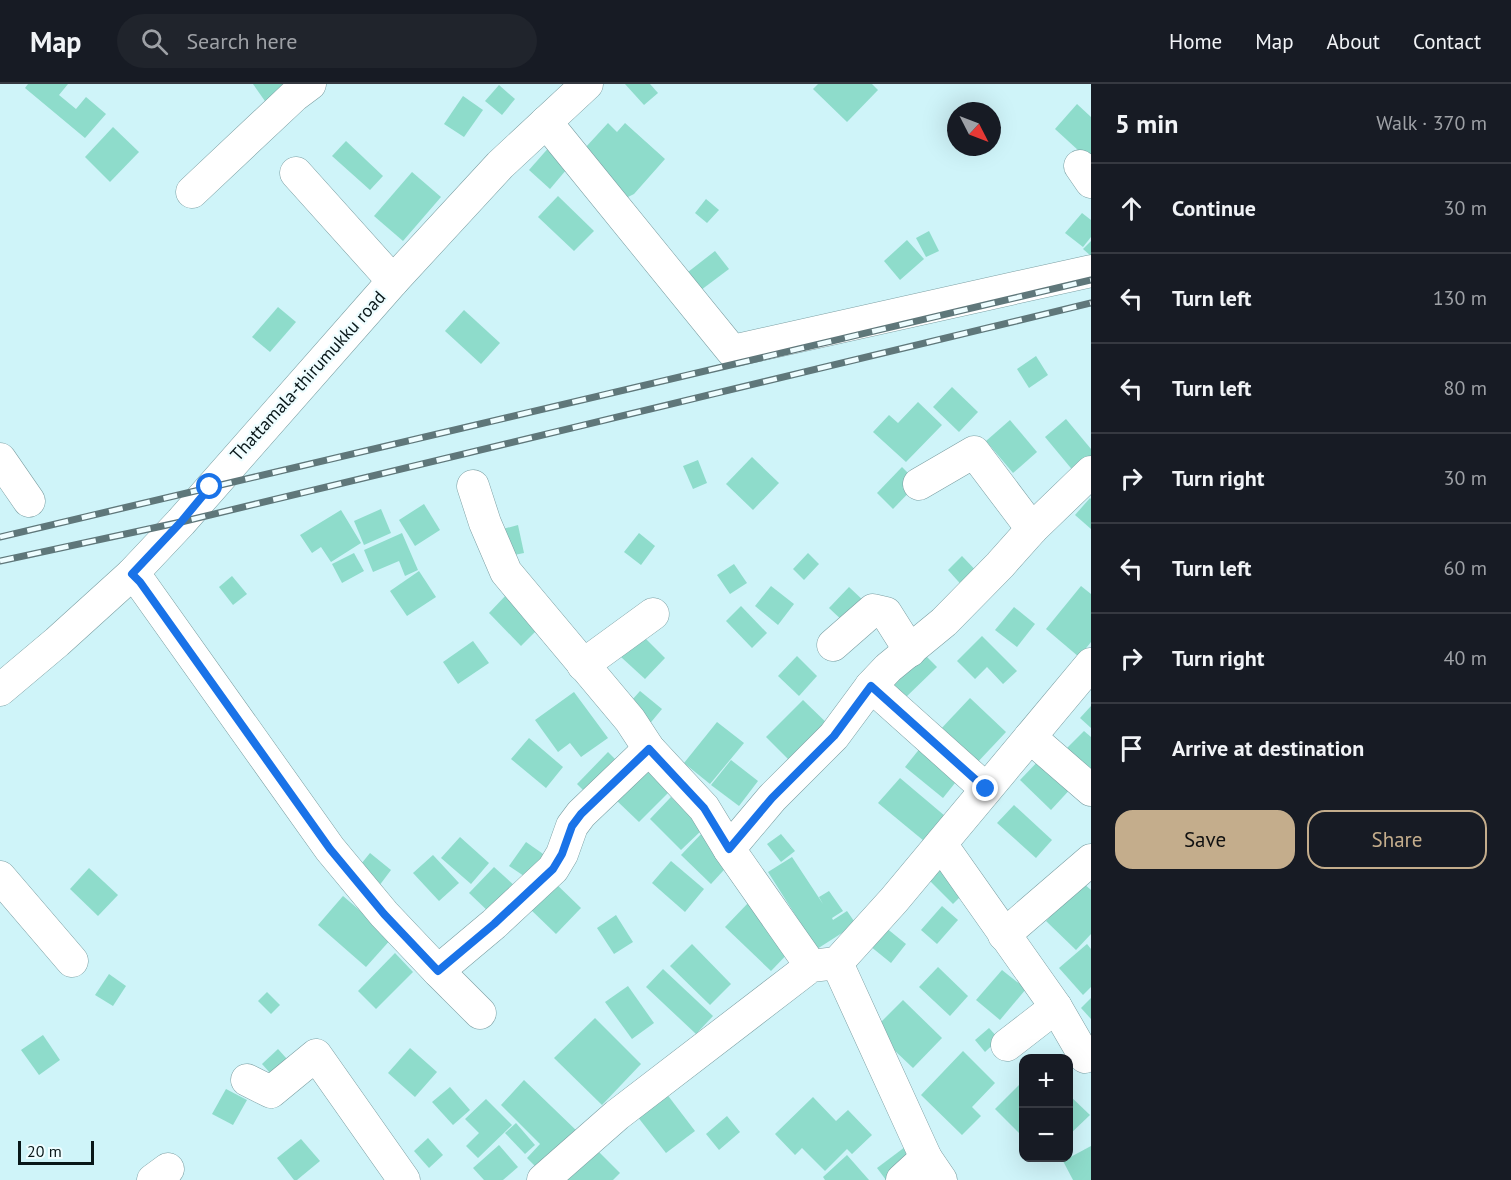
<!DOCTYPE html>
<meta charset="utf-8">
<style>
body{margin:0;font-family:"PT Sans",sans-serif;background:#20242c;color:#f1f3f6}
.controls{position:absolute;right:18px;bottom:18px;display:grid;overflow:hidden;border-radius:12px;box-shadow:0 6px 24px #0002}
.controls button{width:54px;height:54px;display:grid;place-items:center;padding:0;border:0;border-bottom:2px solid #363941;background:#171b24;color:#f1f3f6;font:30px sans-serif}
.compass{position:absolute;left:947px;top:18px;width:54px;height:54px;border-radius:50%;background:#171b24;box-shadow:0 6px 24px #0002;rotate:132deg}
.scale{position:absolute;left:18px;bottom:15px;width:76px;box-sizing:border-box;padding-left:6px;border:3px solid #091719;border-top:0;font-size:16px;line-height:21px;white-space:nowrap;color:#091719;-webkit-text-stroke:4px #eefdff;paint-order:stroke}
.stop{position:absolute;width:18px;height:18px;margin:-14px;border:4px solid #1a73e8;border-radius:50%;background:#fff}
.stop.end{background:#1a73e8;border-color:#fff;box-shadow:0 2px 6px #0008}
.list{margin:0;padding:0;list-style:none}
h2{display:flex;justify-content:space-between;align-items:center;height:78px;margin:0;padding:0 24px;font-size:26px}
h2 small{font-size:20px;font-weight:400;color:#9ea1a6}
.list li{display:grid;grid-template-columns:39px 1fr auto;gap:18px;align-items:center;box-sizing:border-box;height:90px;padding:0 24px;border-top:2px solid #363941}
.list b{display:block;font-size:22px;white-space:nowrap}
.list em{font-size:20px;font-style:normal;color:#9ea1a6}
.actions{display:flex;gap:12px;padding:18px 24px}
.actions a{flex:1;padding:14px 0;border:2px solid #c4ad8c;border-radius:18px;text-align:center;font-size:21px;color:#c4ad8c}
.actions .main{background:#c4ad8c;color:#111}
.icon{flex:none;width:33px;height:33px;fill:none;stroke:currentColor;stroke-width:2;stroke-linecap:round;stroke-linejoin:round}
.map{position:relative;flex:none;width:1091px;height:1096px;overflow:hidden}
header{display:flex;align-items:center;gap:36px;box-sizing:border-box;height:84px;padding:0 30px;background:#171b24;border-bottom:2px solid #363941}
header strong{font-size:28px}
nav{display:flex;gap:33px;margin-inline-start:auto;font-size:21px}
.search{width:420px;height:54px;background:#20242c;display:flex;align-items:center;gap:15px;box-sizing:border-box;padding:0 21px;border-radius:33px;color:#9ea1a6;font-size:22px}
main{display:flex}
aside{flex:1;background:#171b24}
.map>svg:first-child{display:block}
.building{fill:#8edccb}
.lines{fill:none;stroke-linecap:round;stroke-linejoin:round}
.minor-casing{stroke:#7b9ea2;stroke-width:33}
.minor{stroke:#fff;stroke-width:32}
.rail-casing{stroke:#5f777a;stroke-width:7}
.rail{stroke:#eefdff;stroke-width:4.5;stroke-dasharray:14;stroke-linecap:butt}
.route{stroke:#1a73e8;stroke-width:8}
.labels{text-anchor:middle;stroke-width:4.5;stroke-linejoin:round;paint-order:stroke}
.street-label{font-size:18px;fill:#091719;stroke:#eefdff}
</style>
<header>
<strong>Map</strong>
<div class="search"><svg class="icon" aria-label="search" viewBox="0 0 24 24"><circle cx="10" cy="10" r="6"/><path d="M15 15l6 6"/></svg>Search here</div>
<nav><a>Home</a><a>Map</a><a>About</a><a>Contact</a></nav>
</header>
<main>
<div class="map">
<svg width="1091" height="1096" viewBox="0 0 1091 1096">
<rect width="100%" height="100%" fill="#cff4f9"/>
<g class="building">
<polygon points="28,0 68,0 59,11 76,25 86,13 106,30 85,54 25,4"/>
<polygon points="253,0 295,0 267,20"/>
<polygon points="625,0 650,0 658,9 644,21"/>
<polygon points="818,0 872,0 878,6 847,38 813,5"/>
<polygon points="499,1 515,15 502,31 485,17"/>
<polygon points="463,12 483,26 464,53 444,40"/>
<polygon points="1077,20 1091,33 1091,78 1055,45"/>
<polygon points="608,39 617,48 625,39 665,75 634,110 622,116 584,82 594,71 585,64"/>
<polygon points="113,43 139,68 110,98 85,73"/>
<polygon points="346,57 383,92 370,106 332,72"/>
<polygon points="551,61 572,79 550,105 529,86"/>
<polygon points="412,88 441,113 403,157 374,132"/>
<polygon points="558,112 594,147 574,167 538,133"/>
<polygon points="706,115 719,126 707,139 695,129"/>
<polygon points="1082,129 1091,136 1091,153 1083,163 1065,149"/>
<polygon points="929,147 939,167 926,173 916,154"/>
<polygon points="907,156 924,175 900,196 884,177"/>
<polygon points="1091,157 1091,172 1083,165"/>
<polygon points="715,167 729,185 701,206 688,188"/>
<polygon points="278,223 296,238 270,268 252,253"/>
<polygon points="464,226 500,259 481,280 445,247"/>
<polygon points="1036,272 1048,291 1029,304 1017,285"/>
<polygon points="952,303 978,328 959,348 933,323"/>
<polygon points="918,318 942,341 906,378 873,348 889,331 898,339"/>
<polygon points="1066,335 1091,365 1091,376 1075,389 1045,353"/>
<polygon points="1010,336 1037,368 1013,389 986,357"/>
<polygon points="752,373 779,399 753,426 726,400"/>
<polygon points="698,376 707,399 693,405 683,382"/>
<polygon points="902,383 918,399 893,425 877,409"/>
<polygon points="1090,414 1091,415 1091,445 1075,431"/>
<polygon points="424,420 440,446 415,462 399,436"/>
<polygon points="381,425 391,449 364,461 354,437"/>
<polygon points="341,426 361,459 331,478 321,463 312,469 300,451"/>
<polygon points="518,441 524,469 505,473 499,446"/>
<polygon points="402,449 418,486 405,492 399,477 373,488 364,466"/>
<polygon points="639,449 655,462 641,481 624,468"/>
<polygon points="354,469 364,487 342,499 332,480"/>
<polygon points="808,469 819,480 804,496 793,485"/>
<polygon points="962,472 981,492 966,506 948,486"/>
<polygon points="734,480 747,499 730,510 717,491"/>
<polygon points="419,487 436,513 407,532 390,507"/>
<polygon points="232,492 247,510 233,521 219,503"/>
<polygon points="771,502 794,520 778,541 755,522"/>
<polygon points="1081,502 1091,510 1091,558 1079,573 1046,545"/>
<polygon points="849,503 866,519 845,539 829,524"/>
<polygon points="508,509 541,542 521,562 489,529"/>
<polygon points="741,522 767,549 752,564 726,537"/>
<polygon points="1014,523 1035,540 1017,563 995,546"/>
<polygon points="642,551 665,574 645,595 621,573"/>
<polygon points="982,552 1017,587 1003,600 987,583 975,595 957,577"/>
<polygon points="473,557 489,579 458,600 443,578"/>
<polygon points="921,567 937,583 903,616 887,600"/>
<polygon points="797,572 817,592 799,612 778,592"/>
<polygon points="640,607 662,625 647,643 625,624"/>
<polygon points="574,608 608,654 581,673 570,659 558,668 535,636"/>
<polygon points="970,614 1006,648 975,681 939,647"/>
<polygon points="803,616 833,645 796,683 766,653"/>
<polygon points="1091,622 1091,644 1080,634"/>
<polygon points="717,638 744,659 710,700 684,679"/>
<polygon points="1084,647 1091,653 1091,688 1067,664"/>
<polygon points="529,654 563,683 546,704 511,675"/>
<polygon points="925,658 963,689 943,714 905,683"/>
<polygon points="608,668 623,683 592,715 577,700"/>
<polygon points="1043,672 1074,701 1051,726 1020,696"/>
<polygon points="731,676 758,697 739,722 711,701"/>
<polygon points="644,684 669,708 639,738 615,715"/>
<polygon points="900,694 945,732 924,757 878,719"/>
<polygon points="671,713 703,745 681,766 650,735"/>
<polygon points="1014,721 1052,756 1036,774 997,739"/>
<polygon points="704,747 734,775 711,800 681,771"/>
<polygon points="781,750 795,767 781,778 767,760"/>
<polygon points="460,753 489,779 471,800 441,774"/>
<polygon points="526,758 546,772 530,796 509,782"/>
<polygon points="370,769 391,786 379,802 357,785"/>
<polygon points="433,771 459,799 439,817 413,789"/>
<polygon points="792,773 823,820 819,813 829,807 843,827 832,834 833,836 847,827 856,840 817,865 768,788"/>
<polygon points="671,777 704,805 685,828 652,799"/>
<polygon points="941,777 969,804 953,820 926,793"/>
<polygon points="494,783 516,803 491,830 469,809"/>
<polygon points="89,784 118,811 98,832 70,805"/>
<polygon points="552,796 581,824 556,850 527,822"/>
<polygon points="1083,799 1091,806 1091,850 1076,866 1046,837"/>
<polygon points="343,812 392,854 366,883 318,841"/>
<polygon points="750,817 796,861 771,887 725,843"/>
<polygon points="942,822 958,836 937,860 921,846"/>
<polygon points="616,831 633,858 614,870 597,844"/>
<polygon points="885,843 906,860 891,879 870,862"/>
<polygon points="692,860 731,900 710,921 670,882"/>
<polygon points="1087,860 1091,865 1091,903 1083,911 1059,884"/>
<polygon points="395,869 413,888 376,925 358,907"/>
<polygon points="938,883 968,912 950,932 919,903"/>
<polygon points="663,885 713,932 696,950 646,903"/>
<polygon points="1002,886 1026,905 1000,936 976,916"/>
<polygon points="109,890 126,902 113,922 95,911"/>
<polygon points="628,902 654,939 632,955 605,918"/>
<polygon points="267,908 280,921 271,930 258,917"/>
<polygon points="1091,914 1091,935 1081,924"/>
<polygon points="903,916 942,954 913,984 873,946"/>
<polygon points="595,934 641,980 602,1021 554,974"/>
<polygon points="989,944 999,955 985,968 975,956"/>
<polygon points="43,951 60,976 39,991 21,966"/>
<polygon points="410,964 437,988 415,1013 388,989"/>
<polygon points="278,965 295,984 279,999 262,980"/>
<polygon points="963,967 995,999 972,1023 981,1032 962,1051 921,1011"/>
<polygon points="524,996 579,1049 541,1088 527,1074 540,1060 501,1021"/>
<polygon points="1022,998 1024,999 1024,1054 995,1025"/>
<polygon points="450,1003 470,1026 453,1041 432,1018"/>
<polygon points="226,1005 247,1016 233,1041 212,1030"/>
<polygon points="666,1009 695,1047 666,1069 637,1032"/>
<polygon points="1068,1010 1090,1031 1068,1052"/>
<polygon points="813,1013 836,1037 848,1026 872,1051 852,1070 847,1065 825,1087 802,1064 795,1071 775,1050"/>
<polygon points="486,1015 512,1041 478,1074 466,1062 479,1049 465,1035"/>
<polygon points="727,1032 740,1048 719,1066 706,1050"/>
<polygon points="516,1039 535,1061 525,1070 505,1049"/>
<polygon points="428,1054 443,1071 429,1084 414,1067"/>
<polygon points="301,1055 320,1077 297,1096 294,1096 277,1074"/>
<polygon points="913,1057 911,1096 886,1096 877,1084"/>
<polygon points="499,1061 518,1083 503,1096 484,1096 473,1084"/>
<polygon points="593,1062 620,1089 613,1096 567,1096 563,1092"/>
<polygon points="1091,1062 1091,1096 1073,1096 1063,1077"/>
<polygon points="847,1071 869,1096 825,1096 823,1093"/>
</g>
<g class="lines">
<defs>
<g id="minor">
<polyline points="546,38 732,267 1091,187"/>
<polyline points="1080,82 1091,98"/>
<polyline points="296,89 393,197"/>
<polyline points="192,108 294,12 310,0"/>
<polyline points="0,375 29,417"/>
<polyline points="919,400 974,368 1032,445"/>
<polyline points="473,402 485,439 506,488 630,636 649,665 704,724 729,765 772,714 834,652 871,602 888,584 944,538 1000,481 1032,445 1091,388"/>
<polyline points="132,490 140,498 330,765 384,830 438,887 494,840 553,785 562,770 572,742 581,730 649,665"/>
<polyline points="833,561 873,526 886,529 910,567"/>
<polyline points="583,581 653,530"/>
<polyline points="871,602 986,705"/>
<polyline points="0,606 57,558 132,490 181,438 393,197 500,81 587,0"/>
<polyline points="1030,653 1091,706"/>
<polyline points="941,760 1056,923 1085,973 1091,968"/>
<polyline points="729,765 811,882"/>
<polyline points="0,793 72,877"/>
<polyline points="1004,851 1091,776"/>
<polyline points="837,879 926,1074 941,1096"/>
<polyline points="438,887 480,929"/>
<polyline points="1007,961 1056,923"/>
<polyline points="247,996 271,1008 316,971 404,1096"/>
<polyline points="153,1096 168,1085"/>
<polyline points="543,1096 617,1031 811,882 837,879 894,816 1091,580"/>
<polyline points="902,1096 926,1074"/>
</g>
</defs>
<use href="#minor" class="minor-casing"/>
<use href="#minor" class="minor"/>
<defs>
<g id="rail">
<polyline points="0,453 1091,196"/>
<polyline points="0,477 181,438 1091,219"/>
</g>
</defs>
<use href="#rail" class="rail-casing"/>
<use href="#rail" class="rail"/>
</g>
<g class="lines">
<polyline class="route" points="210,403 181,438 132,490 140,498 330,765 384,830 438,887 494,840 553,785 562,770 572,742 581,730 649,665 704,724 729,765 772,714 834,652 871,602 986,705"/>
</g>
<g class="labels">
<g class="street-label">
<text transform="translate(308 292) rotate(-48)" y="6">Thattamala-thirumukku road</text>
</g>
</g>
</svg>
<div class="controls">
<button>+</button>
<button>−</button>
</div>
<svg class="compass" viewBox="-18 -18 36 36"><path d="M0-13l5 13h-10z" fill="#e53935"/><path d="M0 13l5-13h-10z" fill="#9ea1a6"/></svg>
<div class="scale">20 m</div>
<div class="stop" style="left:210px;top:403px"></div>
<div class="stop end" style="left:986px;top:705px"></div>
</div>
<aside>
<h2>5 min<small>Walk · 370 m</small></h2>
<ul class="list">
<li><svg class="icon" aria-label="ahead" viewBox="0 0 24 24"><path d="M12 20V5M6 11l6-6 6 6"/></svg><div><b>Continue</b></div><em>30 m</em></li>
<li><svg class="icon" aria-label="left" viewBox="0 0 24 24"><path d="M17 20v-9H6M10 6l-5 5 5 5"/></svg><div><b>Turn left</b></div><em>130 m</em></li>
<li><svg class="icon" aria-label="left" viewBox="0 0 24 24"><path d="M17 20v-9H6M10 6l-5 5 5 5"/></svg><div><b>Turn left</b></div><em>80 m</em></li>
<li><svg class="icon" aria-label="right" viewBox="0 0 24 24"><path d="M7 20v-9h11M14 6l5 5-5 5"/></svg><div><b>Turn right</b></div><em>30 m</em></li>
<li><svg class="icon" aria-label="left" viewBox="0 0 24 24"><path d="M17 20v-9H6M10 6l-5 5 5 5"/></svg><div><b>Turn left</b></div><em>60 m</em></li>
<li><svg class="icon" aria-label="right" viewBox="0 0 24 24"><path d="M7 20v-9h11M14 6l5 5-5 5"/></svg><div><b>Turn right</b></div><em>40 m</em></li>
<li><svg class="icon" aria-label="arrive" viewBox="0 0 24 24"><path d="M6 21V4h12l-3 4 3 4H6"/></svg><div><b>Arrive at destination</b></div></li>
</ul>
<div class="actions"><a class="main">Save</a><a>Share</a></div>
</aside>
</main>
